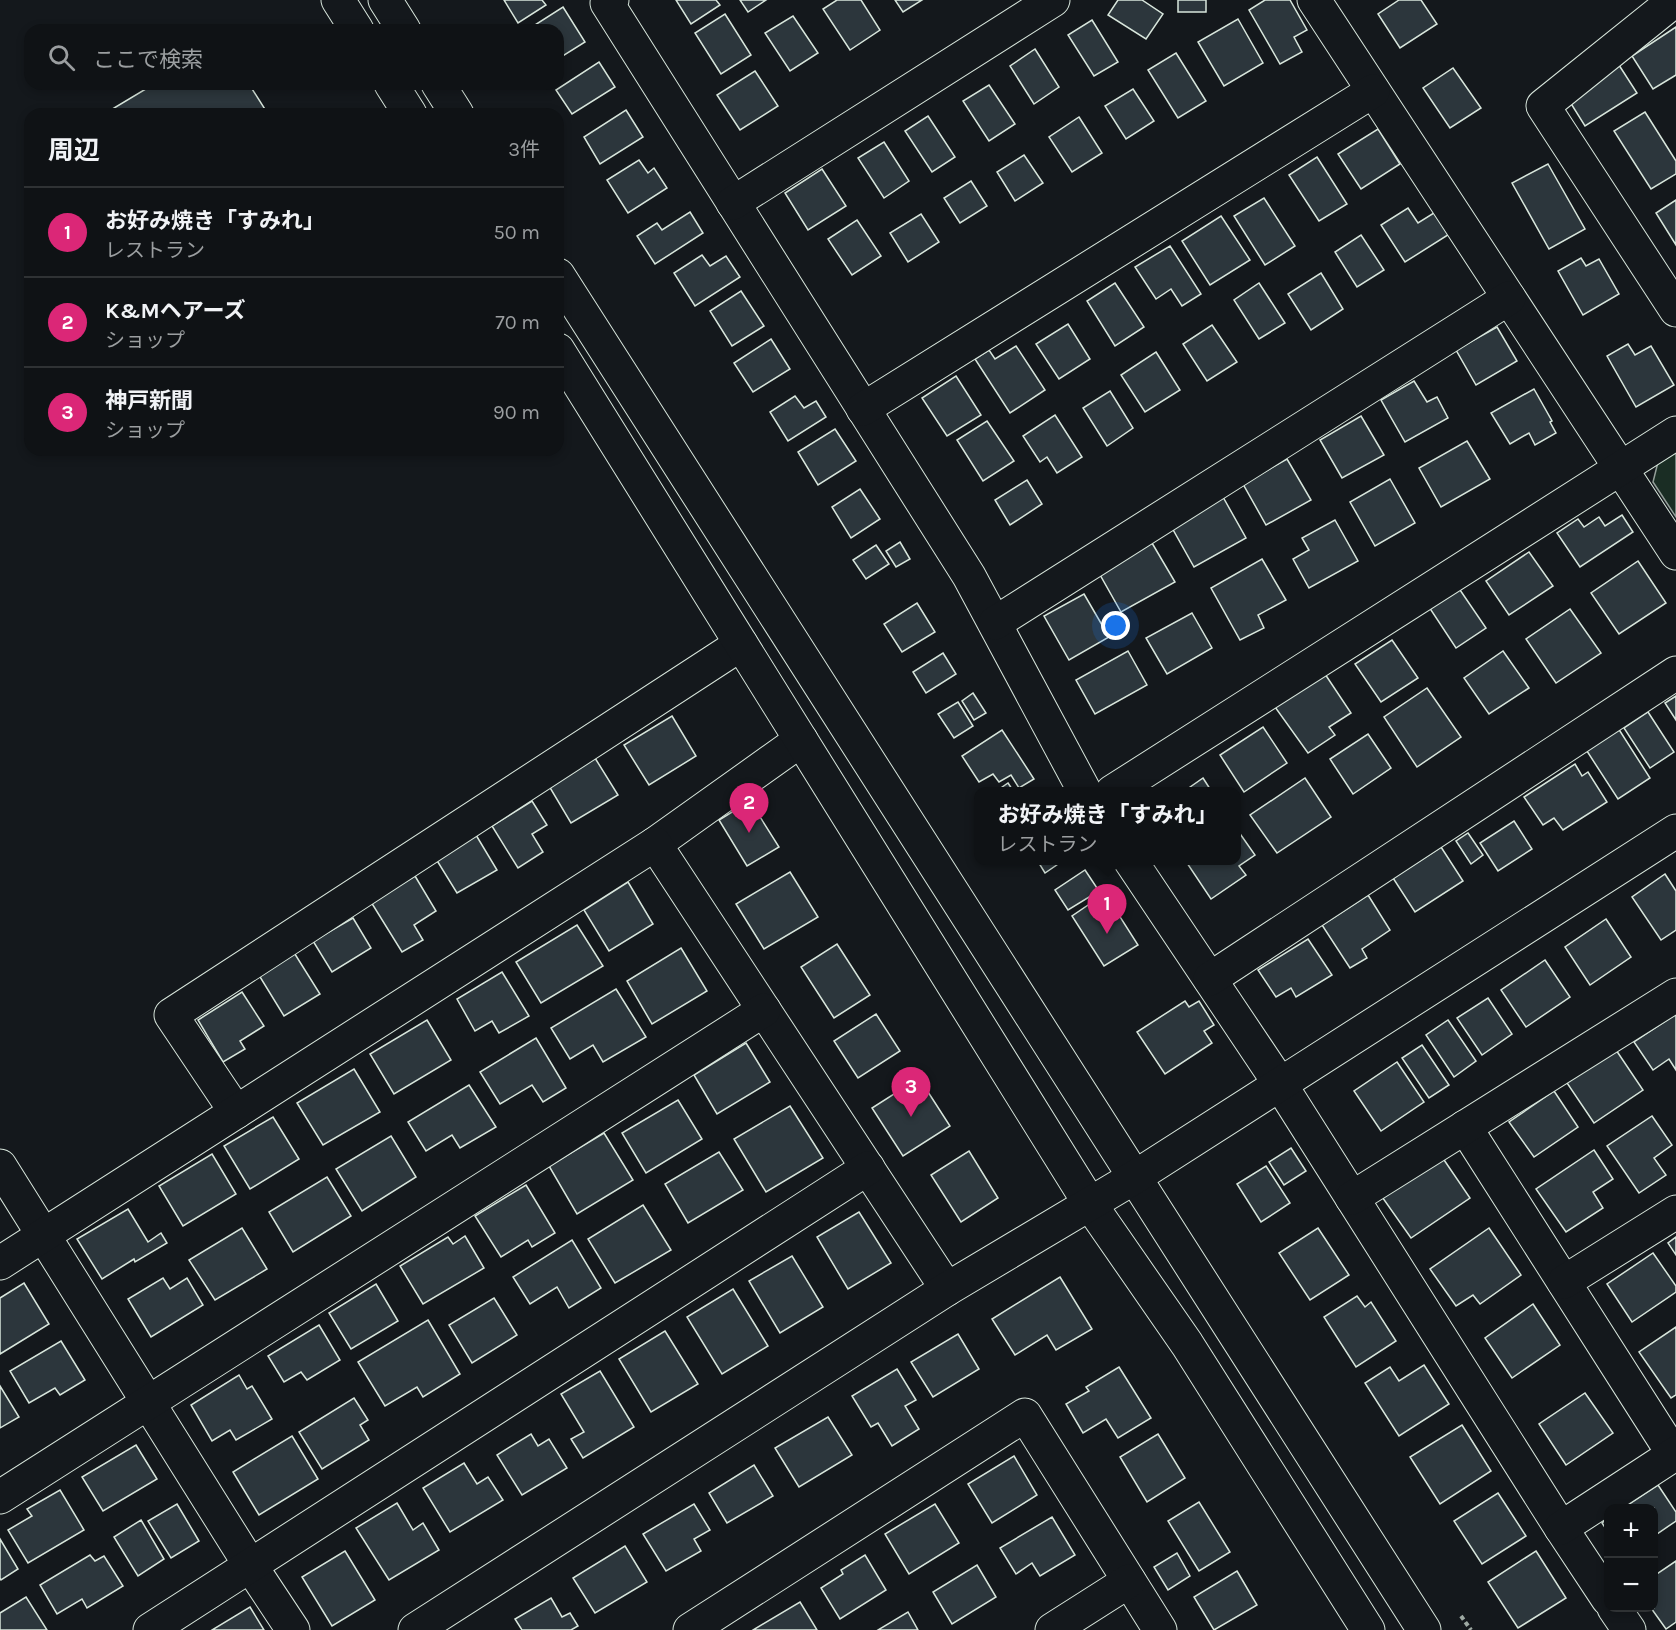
<!DOCTYPE html>
<html lang="ja">
<meta charset="utf-8">
<style>
body{margin:0;font-family:Karla,"Noto Sans JP",sans-serif;background:#181b1e;color:#f1f3f6}
.controls{position:absolute;right:18px;bottom:18px;display:grid;overflow:hidden;border-radius:12px;box-shadow:0 3px 9px #0003}
.controls button{width:54px;height:54px;display:grid;place-items:center;padding:0;border:0;border-bottom:2px solid #2f3234;background:#0f1215;color:#f1f3f6;font:30px sans-serif}
.you{position:absolute;left:1116px;top:626px;width:21px;height:21px;margin:-15px;border:4px solid #fff;border-radius:50%;background:#1a73e8;box-shadow:0 0 0 9px #1a73e833}
.badge{display:grid;place-items:center;width:39px;height:39px;border-radius:50%;background:#db2777;color:#fff;font-size:20px;font-weight:700}
.pin{position:absolute;translate:-50% -50px;filter:drop-shadow(0 2px 3px #0008)}
.pin::after{content:'';position:absolute;top:32px;width:21px;height:18px;background:inherit;clip-path:polygon(0 0,100% 0,50% 100%)}
.popup{position:absolute;left:974px;top:787px;width:267px;height:78px;box-sizing:border-box;display:grid;place-content:center;border-radius:12px;background:#0f1215;filter:drop-shadow(0 2px 4px #0005);font-size:20px;white-space:nowrap;color:#9b9ea0}
.popup b{font-size:22px;color:#f1f3f6}
.popup::after{content:'';position:absolute;left:50%;top:100%;margin-left:-12px;border:12px solid transparent;border-top-color:#0f1215}
.list{margin:0;padding:0;list-style:none}
h2{display:flex;justify-content:space-between;align-items:center;height:78px;margin:0;padding:0 24px;font-size:26px}
h2 small{font-size:20px;font-weight:400;color:#9b9ea0}
.list li{display:grid;grid-template-columns:39px 1fr auto;gap:18px;align-items:center;box-sizing:border-box;height:90px;padding:0 24px;border-top:2px solid #2f3234}
.list b{display:block;font-size:22px;white-space:nowrap}
.list p{margin:0;font-size:20px;white-space:nowrap;color:#9b9ea0}
.list em{font-size:20px;font-style:normal;color:#9b9ea0}
.icon{flex:none;width:33px;height:33px;fill:none;stroke:currentColor;stroke-width:2;stroke-linecap:round;stroke-linejoin:round}
.map{position:relative;flex:none;width:1676px;height:1630px;overflow:hidden}
.search{position:absolute;background:#0f1215;box-shadow:0 3px 9px #0003;left:24px;top:24px;width:540px;height:66px;display:flex;align-items:center;gap:15px;box-sizing:border-box;padding:0 21px;border-radius:18px;color:#9b9ea0;font-size:22px}
.panel{position:absolute;background:#0f1215;box-shadow:0 3px 9px #0003;left:24px;top:108px;width:540px;height:348px;border-radius:18px}
.map>svg:first-child{display:block}
.green{fill:#1a2d24;stroke:#939e99;stroke-width:1.5}
.building{fill:#2c363c;stroke:#d8e6dc;stroke-width:1.5}
.lines{fill:none;stroke-linecap:round;stroke-linejoin:round}
.street-casing{stroke:#d8e6dc;stroke-width:35}
.secondary-casing{stroke:#d8e6dc;stroke-width:35}
.path{stroke:#9da8a2;stroke-width:4;stroke-dasharray:4.5 3;stroke-linecap:butt}
.street{stroke:#14181c;stroke-width:33}
.secondary{stroke:#14181c;stroke-width:33}
</style>
<div class="map">
<svg width="1676" height="1630" viewBox="0 0 1676 1630">
<rect width="100%" height="100%" fill="#14181c"/>
<polygon class="green" points="1676,447 1676,517 1653,482 1659,458"/>
<g class="building">
<polygon points="504,0 542,0 546,5 518,23"/>
<polygon points="676,0 716,0 720,5 691,24"/>
<polygon points="740,0 766,0 748,12"/>
<polygon points="837,0 861,0 880,30 850,50 823,9"/>
<polygon points="895,0 922,0 903,12"/>
<polygon points="1118,0 1142,0 1163,14 1146,39 1108,15"/>
<rect x="1178" y="0" width="28" height="12"/>
<polygon points="1265,0 1290,0 1307,30 1294,37 1302,52 1280,64 1249,10"/>
<polygon points="1399,0 1421,0 1437,24 1400,48 1378,14"/>
<polygon points="563,7 585,42 558,59 558,30 527,30"/>
<polygon points="725,14 751,55 721,74 695,33"/>
<polygon points="793,16 818,53 790,71 765,33"/>
<polygon points="1238,19 1263,63 1224,86 1198,42"/>
<polygon points="1092,20 1118,62 1094,76 1068,35"/>
<polygon points="1676,27 1676,75 1653,89 1632,56"/>
<polygon points="1035,49 1059,87 1034,104 1010,66"/>
<polygon points="1176,53 1206,101 1178,118 1148,70"/>
<polygon points="599,62 615,87 572,114 556,90"/>
<polygon points="1617,62 1637,93 1585,126 1565,94"/>
<polygon points="1453,68 1481,108 1450,128 1423,88"/>
<polygon points="755,71 778,106 740,130 717,95"/>
<polygon points="154,84 249,84 268,114 104,114"/>
<polygon points="989,85 1015,124 989,141 963,101"/>
<polygon points="1133,89 1154,121 1126,139 1105,106"/>
<polygon points="626,110 643,137 600,164 584,137"/>
<polygon points="1645,112 1676,161 1676,174 1651,189 1614,131"/>
<polygon points="928,116 955,157 932,172 905,131"/>
<polygon points="1079,117 1102,153 1072,172 1049,137"/>
<polygon points="1378,129 1400,164 1361,189 1338,154"/>
<polygon points="884,142 909,181 884,198 858,158"/>
<polygon points="1024,155 1043,183 1015,201 997,172"/>
<polygon points="1317,157 1347,204 1319,221 1289,175"/>
<polygon points="639,160 648,173 654,168 667,188 628,213 607,180"/>
<polygon points="1548,164 1585,229 1549,249 1512,183"/>
<polygon points="822,169 846,206 808,230 785,193"/>
<polygon points="971,181 987,206 960,223 944,198"/>
<polygon points="1264,198 1295,246 1265,265 1234,216"/>
<polygon points="1676,200 1676,245 1656,213"/>
<polygon points="1408,208 1418,223 1437,211 1451,233 1405,262 1381,225"/>
<polygon points="690,212 703,233 655,264 637,236 657,223 662,230"/>
<polygon points="921,214 939,242 908,262 890,233"/>
<polygon points="1221,216 1250,260 1210,285 1182,241"/>
<polygon points="857,220 881,256 852,275 828,239"/>
<polygon points="1361,235 1384,270 1357,287 1335,252"/>
<polygon points="1170,246 1201,294 1182,306 1171,289 1156,299 1135,267"/>
<polygon points="702,255 710,266 726,256 740,277 695,306 674,273"/>
<polygon points="1581,258 1586,266 1599,259 1619,294 1583,315 1558,271"/>
<polygon points="1321,273 1343,309 1311,330 1288,294"/>
<polygon points="1115,283 1144,327 1115,346 1087,301"/>
<polygon points="1259,283 1285,323 1259,339 1234,300"/>
<polygon points="741,291 764,326 732,346 710,311"/>
<polygon points="1068,324 1090,359 1059,379 1036,344"/>
<polygon points="1212,325 1237,362 1207,381 1183,344"/>
<polygon points="1497,327 1517,361 1476,385 1456,350"/>
<polygon points="771,339 790,369 753,392 734,363"/>
<polygon points="1628,344 1635,355 1651,346 1674,385 1636,407 1607,356"/>
<polygon points="1016,346 1045,390 1010,413 975,359 989,350 995,359"/>
<polygon points="1156,352 1180,390 1145,412 1121,375"/>
<polygon points="956,376 981,415 947,436 922,398"/>
<polygon points="1414,381 1427,402 1437,397 1448,418 1405,442 1381,400"/>
<polygon points="1534,389 1552,421 1550,422 1556,433 1535,445 1529,433 1510,444 1491,413"/>
<polygon points="1110,391 1133,428 1107,446 1083,408"/>
<polygon points="795,396 804,408 816,401 826,417 788,441 770,412"/>
<polygon points="1055,415 1082,457 1057,473 1047,457 1040,462 1023,436"/>
<polygon points="1361,416 1384,455 1342,478 1320,440"/>
<polygon points="987,421 1014,461 983,481 957,440"/>
<polygon points="835,429 856,461 818,485 798,452"/>
<polygon points="1467,441 1490,479 1441,507 1419,468"/>
<polygon points="1287,459 1311,500 1266,525 1243,484"/>
<polygon points="1390,479 1415,523 1375,546 1350,502"/>
<polygon points="1027,480 1042,504 1010,525 995,500"/>
<polygon points="860,489 880,519 851,538 832,507"/>
<polygon points="1223,497 1246,538 1194,567 1171,526"/>
<polygon points="1622,515 1633,532 1580,567 1557,533 1578,519 1584,527 1599,517 1605,526"/>
<polygon points="1335,520 1358,561 1309,588 1293,559 1309,550 1302,538"/>
<polygon points="900,542 910,559 896,567 886,551"/>
<polygon points="1152,543 1175,582 1121,612 1099,573"/>
<polygon points="876,545 889,564 866,579 853,560"/>
<polygon points="1529,552 1553,586 1509,615 1486,581"/>
<polygon points="1262,559 1286,600 1258,615 1264,628 1240,640 1211,588"/>
<polygon points="1638,561 1666,603 1619,634 1591,593"/>
<polygon points="1458,587 1486,628 1456,648 1429,607"/>
<polygon points="1084,594 1109,637 1069,660 1044,616"/>
<polygon points="917,603 935,632 902,652 884,624"/>
<polygon points="1570,609 1601,653 1556,683 1526,639"/>
<polygon points="1192,613 1212,648 1167,674 1146,638"/>
<polygon points="1392,640 1418,678 1381,702 1355,664"/>
<polygon points="1128,651 1147,685 1095,714 1076,680"/>
<polygon points="1503,651 1529,688 1489,714 1464,678"/>
<polygon points="943,653 956,674 926,693 913,672"/>
<polygon points="1325,674 1351,713 1329,727 1335,735 1308,753 1275,707"/>
<polygon points="1427,688 1461,737 1417,767 1384,717"/>
<polygon points="973,693 986,713 974,720 962,701"/>
<polygon points="1676,696 1676,720 1665,703"/>
<polygon points="958,702 973,726 954,738 938,714"/>
<polygon points="1648,712 1674,752 1650,768 1624,728"/>
<polygon points="672,716 696,756 649,785 624,745"/>
<polygon points="1263,727 1287,763 1244,792 1220,755"/>
<polygon points="1618,728 1650,778 1618,799 1585,748"/>
<polygon points="1002,730 1034,779 1019,788 1011,775 999,782 993,774 979,782 962,756"/>
<polygon points="1368,734 1391,768 1353,794 1330,759"/>
<polygon points="595,758 618,795 571,823 549,786"/>
<polygon points="1575,764 1582,776 1588,772 1607,802 1563,830 1554,818 1543,825 1524,797"/>
<polygon points="1203,778 1212,792 1183,792"/>
<polygon points="1305,778 1331,817 1277,853 1250,815"/>
<polygon points="1008,783 1014,792 995,792"/>
<polygon points="532,801 547,825 532,834 543,852 518,868 492,826"/>
<polygon points="750,801 779,847 747,866 719,820"/>
<polygon points="1514,821 1532,849 1498,871 1480,843"/>
<polygon points="1236,828 1255,855 1239,866 1246,875 1211,899 1185,860 1236,860"/>
<polygon points="1468,833 1483,855 1471,864 1456,841"/>
<polygon points="476,835 497,870 457,893 436,859"/>
<polygon points="1441,847 1463,881 1415,912 1393,878"/>
<polygon points="1037,860 1064,860 1045,873"/>
<polygon points="1085,870 1099,891 1068,910 1055,890"/>
<polygon points="790,872 818,917 764,949 736,904"/>
<polygon points="1665,874 1676,891 1676,930 1661,940 1632,897"/>
<polygon points="415,876 436,911 414,925 423,940 402,952 371,902"/>
<polygon points="628,882 653,924 609,951 584,910"/>
<polygon points="1368,895 1390,930 1362,949 1367,958 1350,968 1322,925"/>
<polygon points="1100,897 1105,905 1110,901 1138,945 1104,966 1072,916"/>
<polygon points="353,918 371,948 332,972 313,941"/>
<polygon points="1606,919 1631,957 1590,985 1565,947"/>
<polygon points="577,925 603,966 541,1003 516,962"/>
<polygon points="1308,939 1332,975 1296,997 1291,988 1276,997 1258,970"/>
<polygon points="837,944 870,995 834,1018 801,967"/>
<polygon points="681,948 707,991 652,1024 627,981"/>
<polygon points="293,951 320,994 284,1016 257,972"/>
<polygon points="1545,960 1570,997 1526,1027 1501,990"/>
<polygon points="502,972 529,1016 499,1033 492,1021 475,1031 457,999"/>
<polygon points="616,989 646,1037 603,1062 593,1045 570,1059 551,1028"/>
<polygon points="242,992 264,1026 240,1041 245,1049 223,1062 198,1020"/>
<polygon points="1488,998 1512,1034 1482,1055 1457,1018"/>
<polygon points="1185,1001 1189,1007 1199,1001 1214,1025 1204,1031 1212,1043 1165,1074 1137,1032"/>
<polygon points="876,1014 900,1051 858,1078 834,1041"/>
<polygon points="1676,1014 1676,1070 1669,1059 1653,1070 1634,1042"/>
<polygon points="427,1020 451,1060 394,1094 370,1054"/>
<polygon points="1448,1020 1476,1061 1454,1077 1426,1035"/>
<polygon points="536,1038 566,1088 543,1102 532,1085 500,1104 480,1072"/>
<polygon points="746,1043 770,1082 717,1114 694,1075"/>
<polygon points="1612,1044 1643,1090 1594,1123 1563,1077"/>
<polygon points="1422,1045 1449,1085 1429,1098 1402,1058"/>
<polygon points="1397,1062 1424,1102 1381,1131 1354,1091"/>
<polygon points="354,1069 380,1112 323,1145 297,1103"/>
<polygon points="919,1078 950,1126 903,1156 872,1108"/>
<polygon points="469,1085 496,1127 460,1148 452,1135 426,1151 408,1122"/>
<polygon points="1554,1091 1578,1127 1534,1157 1509,1122"/>
<polygon points="678,1100 702,1139 646,1173 622,1133"/>
<polygon points="790,1106 823,1158 766,1192 734,1139"/>
<polygon points="1652,1116 1672,1145 1654,1158 1666,1175 1639,1193 1607,1146"/>
<polygon points="273,1117 299,1159 250,1189 224,1146"/>
<polygon points="604,1133 633,1180 577,1214 549,1166"/>
<polygon points="391,1136 416,1177 362,1211 336,1169"/>
<polygon points="1291,1148 1306,1171 1284,1185 1269,1162"/>
<polygon points="1594,1150 1613,1179 1593,1192 1603,1208 1566,1232 1536,1189"/>
<polygon points="969,1151 998,1198 961,1222 931,1175"/>
<polygon points="719,1152 743,1190 688,1223 665,1184"/>
<polygon points="212,1154 236,1194 183,1226 159,1186"/>
<polygon points="1440,1154 1470,1198 1411,1238 1380,1194"/>
<polygon points="1266,1166 1290,1203 1261,1222 1237,1184"/>
<polygon points="327,1177 351,1216 293,1252 269,1212"/>
<polygon points="526,1185 555,1233 532,1247 528,1240 501,1257 475,1216"/>
<polygon points="643,1205 671,1250 615,1283 588,1239"/>
<polygon points="128,1209 148,1242 161,1233 167,1243 135,1262 134,1259 102,1279 77,1239"/>
<polygon points="859,1212 891,1263 848,1289 817,1237"/>
<polygon points="242,1228 267,1269 215,1300 189,1260"/>
<polygon points="1318,1228 1349,1275 1310,1300 1279,1253"/>
<polygon points="1489,1228 1521,1275 1480,1304 1473,1295 1456,1306 1430,1269"/>
<polygon points="465,1236 484,1268 423,1304 400,1266 448,1237 453,1244"/>
<polygon points="1676,1237 1676,1255 1668,1243"/>
<polygon points="572,1240 601,1288 569,1308 557,1287 530,1304 513,1277"/>
<polygon points="1653,1253 1676,1286 1676,1292 1632,1322 1607,1284"/>
<polygon points="792,1256 823,1307 780,1333 749,1281"/>
<polygon points="1060,1277 1092,1329 1056,1350 1047,1335 1015,1355 992,1319"/>
<polygon points="163,1278 170,1289 187,1278 203,1305 151,1337 128,1299"/>
<polygon points="24,1283 49,1324 0,1354 0,1298"/>
<polygon points="376,1284 398,1321 351,1349 329,1313"/>
<polygon points="733,1289 768,1346 722,1374 687,1317"/>
<polygon points="1357,1296 1365,1307 1371,1302 1396,1341 1356,1367 1324,1317"/>
<polygon points="494,1298 517,1335 472,1363 449,1325"/>
<polygon points="1533,1304 1560,1345 1512,1378 1485,1338"/>
<polygon points="428,1320 460,1374 423,1397 417,1387 385,1406 358,1362"/>
<polygon points="319,1325 340,1360 307,1380 301,1372 284,1382 268,1356"/>
<polygon points="1676,1327 1676,1395 1671,1398 1639,1352"/>
<polygon points="665,1331 698,1384 651,1412 619,1359"/>
<polygon points="958,1334 979,1369 933,1397 911,1362"/>
<polygon points="61,1341 85,1380 60,1395 55,1388 29,1403 10,1371"/>
<polygon points="1424,1365 1449,1404 1399,1436 1365,1383 1390,1367 1399,1381"/>
<polygon points="1119,1367 1151,1418 1118,1438 1106,1419 1083,1433 1066,1404 1089,1391 1086,1387"/>
<polygon points="897,1369 916,1400 905,1406 919,1429 892,1446 878,1423 871,1427 852,1396"/>
<polygon points="600,1371 634,1427 583,1458 571,1439 584,1432 561,1394"/>
<polygon points="239,1375 247,1389 252,1386 272,1419 236,1440 230,1430 212,1441 191,1405"/>
<polygon points="0,1386 19,1417 0,1428"/>
<polygon points="1585,1393 1613,1433 1566,1465 1539,1424"/>
<polygon points="354,1398 368,1420 360,1425 369,1440 322,1469 299,1432"/>
<polygon points="828,1417 852,1455 799,1487 775,1448"/>
<polygon points="1462,1425 1491,1471 1440,1504 1410,1457"/>
<polygon points="531,1434 538,1446 549,1439 567,1468 522,1495 497,1455"/>
<polygon points="1158,1434 1185,1478 1147,1502 1120,1457"/>
<polygon points="292,1436 318,1479 259,1515 233,1472"/>
<polygon points="136,1445 157,1479 103,1511 82,1477"/>
<polygon points="1014,1456 1037,1495 992,1523 968,1484"/>
<polygon points="464,1463 477,1484 488,1477 503,1500 450,1532 423,1488"/>
<polygon points="754,1465 773,1496 727,1523 709,1493"/>
<polygon points="1658,1485 1676,1512 1676,1521 1654,1536 1654,1508 1623,1508"/>
<polygon points="60,1490 84,1530 28,1563 8,1530 32,1516 27,1509"/>
<polygon points="1498,1493 1526,1536 1482,1564 1454,1521"/>
<polygon points="1199,1502 1230,1552 1199,1571 1168,1521"/>
<polygon points="397,1503 413,1530 423,1523 439,1550 389,1580 356,1528"/>
<polygon points="177,1504 199,1541 171,1558 148,1521"/>
<polygon points="694,1504 710,1530 694,1539 701,1551 666,1571 643,1534"/>
<polygon points="935,1504 959,1543 909,1574 885,1534"/>
<polygon points="1052,1517 1075,1555 1040,1576 1032,1563 1016,1574 1000,1548"/>
<polygon points="1608,1518 1608,1532 1602,1523"/>
<polygon points="141,1520 164,1559 138,1576 114,1537"/>
<polygon points="0,1539 18,1569 1,1580 0,1578"/>
<polygon points="625,1546 647,1582 595,1613 573,1578"/>
<polygon points="345,1551 375,1600 332,1626 302,1577"/>
<polygon points="1536,1551 1566,1598 1518,1628 1488,1582"/>
<polygon points="1177,1553 1190,1576 1168,1590 1154,1567"/>
<polygon points="90,1555 95,1561 104,1556 123,1586 87,1608 82,1599 57,1614 40,1585"/>
<polygon points="865,1555 886,1590 840,1619 821,1588 843,1574 841,1570"/>
<polygon points="1676,1561 1676,1622 1666,1629 1651,1608 1654,1608 1654,1576"/>
<polygon points="977,1565 996,1597 952,1624 933,1592"/>
<polygon points="1237,1571 1257,1605 1214,1630 1194,1597"/>
<polygon points="26,1597 47,1630 0,1630 0,1613"/>
<polygon points="551,1598 562,1617 570,1613 578,1626 571,1630 522,1630 515,1619"/>
<polygon points="800,1602 817,1630 753,1630"/>
<polygon points="250,1607 264,1630 212,1630"/>
<polygon points="908,1612 918,1630 878,1630"/>
</g>
<g class="lines">
<defs>
<g id="street">
<polyline points="612,0 607,3 969,576 1085,792"/>
<polyline points="1314,0 1676,553"/>
<polyline points="1675,0 1543,106 1676,310"/>
<polyline points="733,203 1053,0"/>
<polyline points="863,409 1373,91"/>
<polyline points="995,623 1509,298"/>
<polyline points="1112,792 1676,433"/>
<polyline points="655,844 801,740"/>
<polyline points="1130,860 1280,1084 1561,1528 1608,1599"/>
<polyline points="1210,979 1676,673"/>
<polyline points="236,1112 171,1015 741,644"/>
<polyline points="1465,1127 1674,1455"/>
<polyline points="0,1166 250,1565 293,1630"/>
<polyline points="1352,1198 1676,995"/>
<polyline points="0,1263 655,844 947,1289"/>
<polyline points="1564,1282 1676,1212"/>
<polyline points="0,1497 764,1010"/>
<polyline points="1561,1528 1676,1453"/>
<polyline points="1614,1608 1629,1630"/>
<polyline points="150,1630 868,1168"/>
<polyline points="690,1630 1025,1415 1160,1630"/>
<polyline points="1052,1630 1129,1581"/>
</g>
<g id="secondary">
<polyline points="338,0 357,30"/>
<polyline points="385,0 404,30"/>
<polyline points="391,84 410,114"/>
<polyline points="438,84 457,114"/>
<polyline points="558,275 1424,1630"/>
<polyline points="558,350 1090,1204 1187,1344 1368,1630"/>
<polyline points="415,1630 947,1289 1135,1177 1676,831"/>
</g>
</defs>
<use href="#street" class="street-casing"/>
<use href="#secondary" class="secondary-casing"/>
<polyline class="path" points="1461,1616 1471,1630"/>
<use href="#street" class="street"/>
<use href="#secondary" class="secondary"/>
</g>
</svg>
<div class="controls">
<button>+</button>
<button>−</button>
</div>
<div class="you"></div>
<div class="pin badge" style="left:1107px;top:934px">1</div>
<div class="popup"><b>お好み焼き「すみれ」</b>レストラン</div>
<div class="pin badge" style="left:749px;top:833px">2</div>
<div class="pin badge" style="left:911px;top:1117px">3</div>
<div class="search"><svg class="icon" aria-label="search" viewBox="0 0 24 24"><circle cx="10" cy="10" r="6"/><path d="M15 15l6 6"/></svg>ここで検索</div>
<section class="panel">
<h2>周辺<small>3件</small></h2>
<ul class="list">
<li><span class="badge">1</span><div><b>お好み焼き「すみれ」</b><p>レストラン</p></div><em>50 m</em></li>
<li><span class="badge">2</span><div><b>K&amp;Mヘアーズ</b><p>ショップ</p></div><em>70 m</em></li>
<li><span class="badge">3</span><div><b>神戸新聞</b><p>ショップ</p></div><em>90 m</em></li>
</ul>
</section>
</div>
